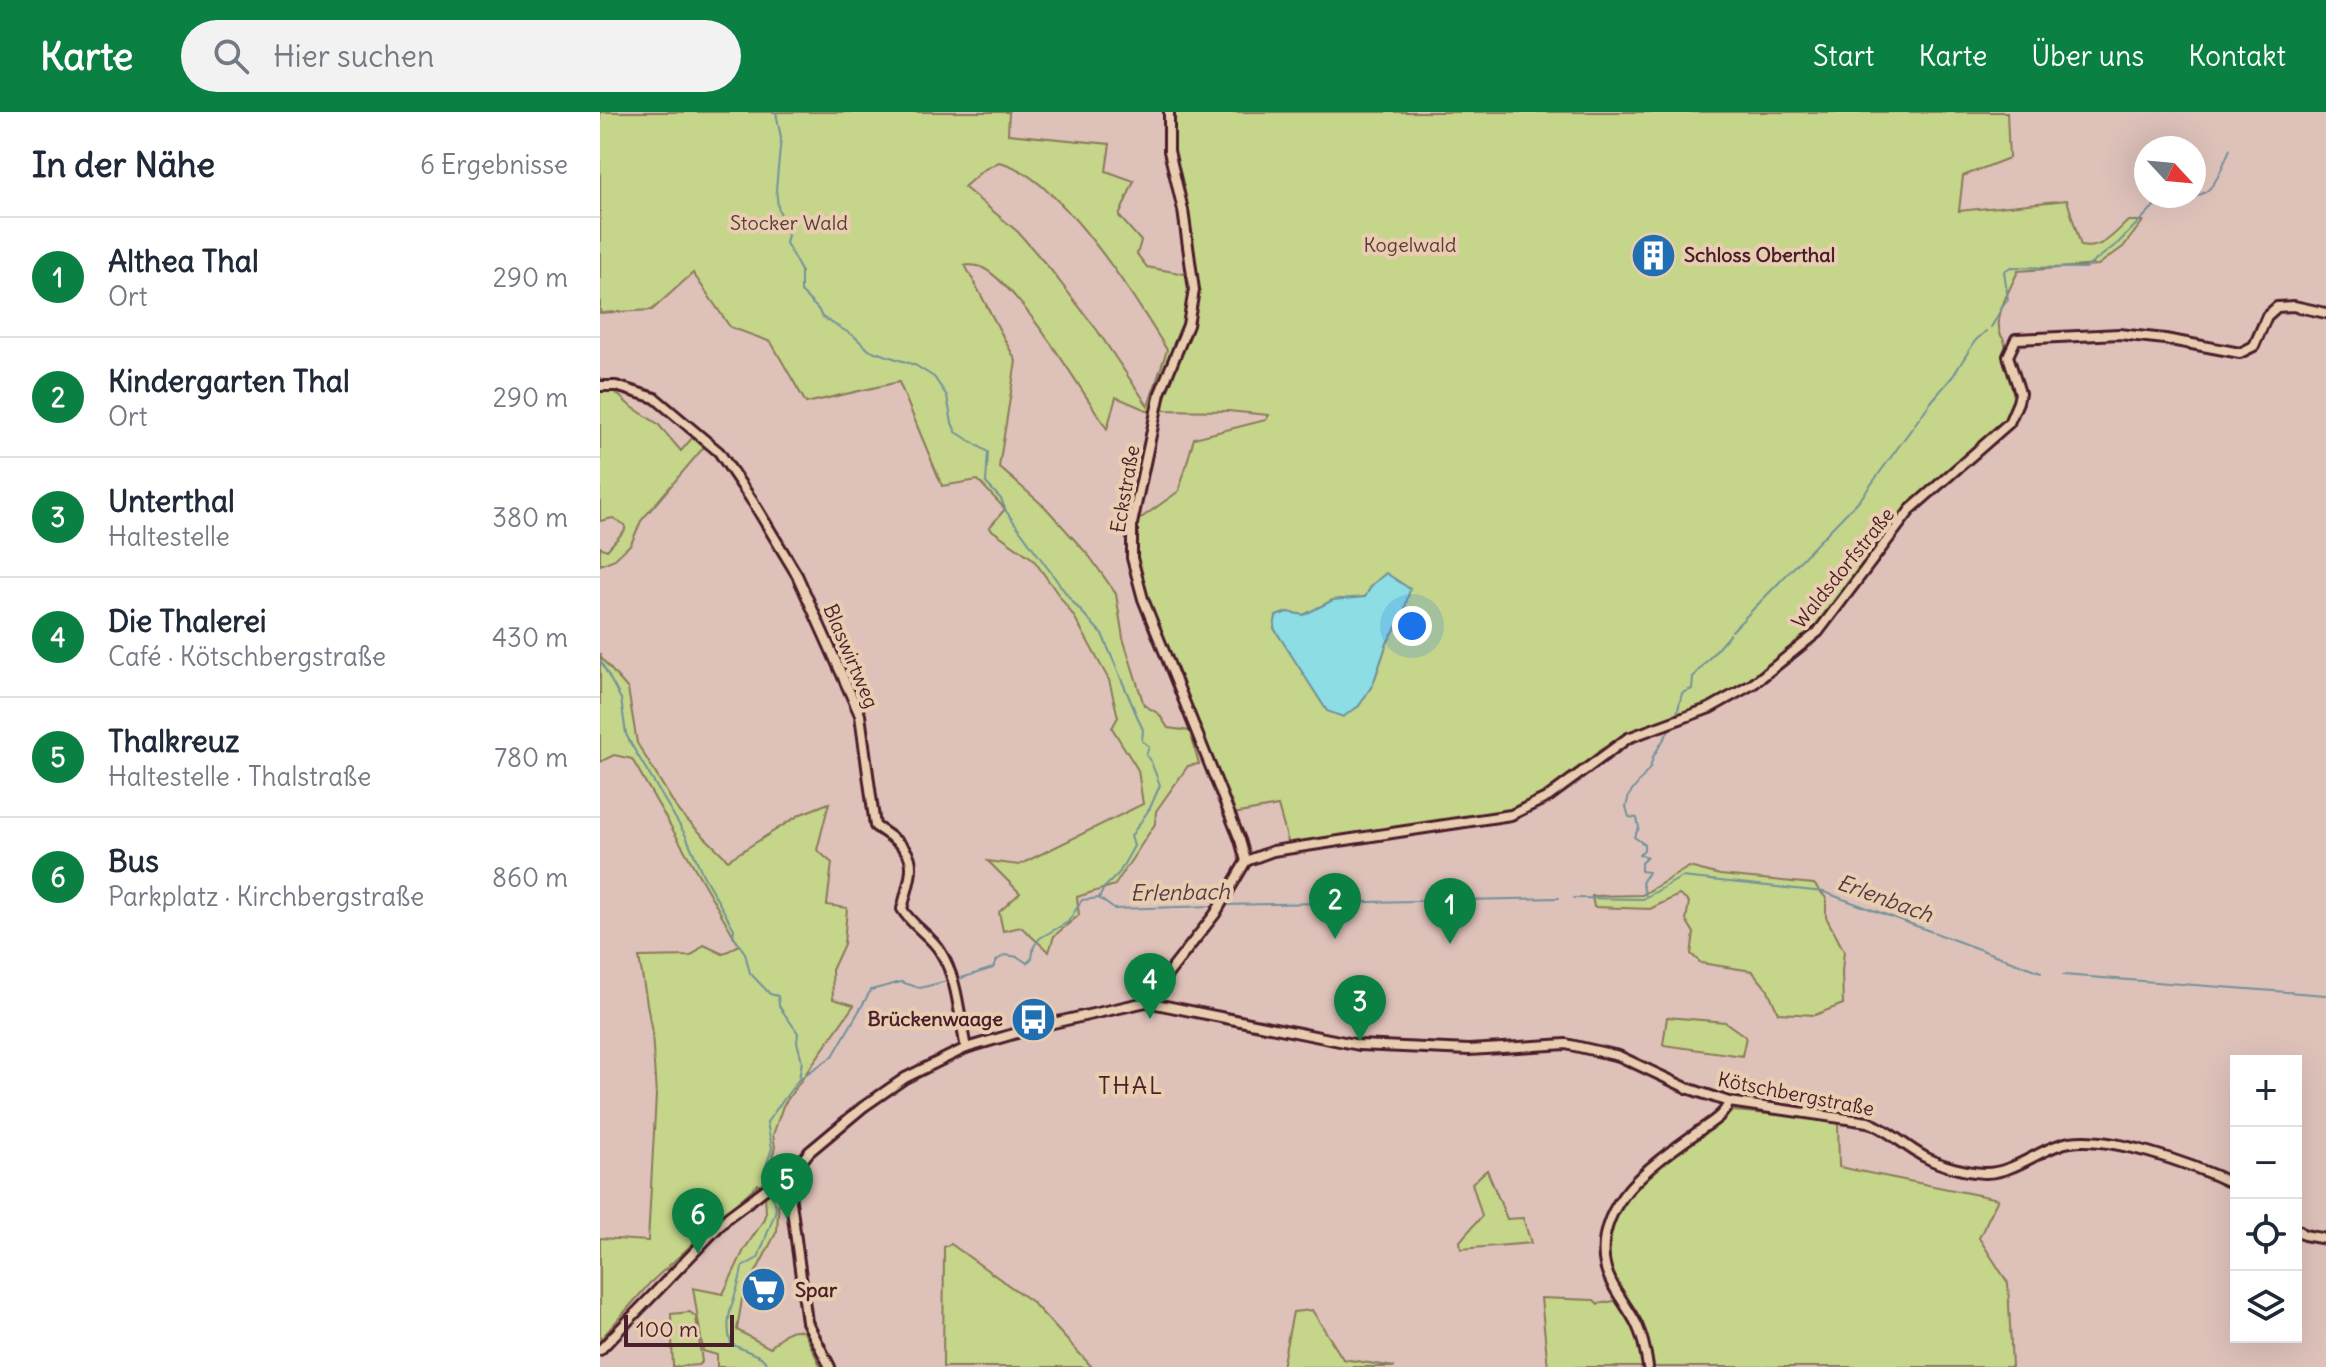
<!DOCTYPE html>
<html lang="de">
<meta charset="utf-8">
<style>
body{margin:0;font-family:Delius,sans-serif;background:#f2f2f3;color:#1f2937}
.controls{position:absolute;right:24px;bottom:24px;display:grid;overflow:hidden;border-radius:0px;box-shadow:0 8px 32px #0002}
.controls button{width:72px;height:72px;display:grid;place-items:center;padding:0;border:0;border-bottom:2px solid #e0e1e3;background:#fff;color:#1f2937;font:40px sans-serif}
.compass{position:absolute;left:1534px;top:24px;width:72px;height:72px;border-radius:50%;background:#fff;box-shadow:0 8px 32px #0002;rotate:116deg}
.scale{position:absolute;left:24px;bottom:20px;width:110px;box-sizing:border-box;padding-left:8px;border:4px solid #4a1f2b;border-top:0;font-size:22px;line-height:28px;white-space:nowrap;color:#4a1f2b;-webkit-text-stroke:6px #e9cdb0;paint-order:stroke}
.you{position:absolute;left:812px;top:514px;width:28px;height:28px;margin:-20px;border:6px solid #fff;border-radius:50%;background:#1a73e8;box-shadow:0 0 0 12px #1a73e833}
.badge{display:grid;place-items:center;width:52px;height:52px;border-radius:50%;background:#0b8043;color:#fff;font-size:26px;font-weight:700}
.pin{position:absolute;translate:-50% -66px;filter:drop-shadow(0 2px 4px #0008)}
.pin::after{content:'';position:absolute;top:42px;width:28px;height:24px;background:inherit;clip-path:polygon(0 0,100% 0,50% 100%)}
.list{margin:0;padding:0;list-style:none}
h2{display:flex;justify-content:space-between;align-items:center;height:104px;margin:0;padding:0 32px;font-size:34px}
h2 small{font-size:26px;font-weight:400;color:#747a83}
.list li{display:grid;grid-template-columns:52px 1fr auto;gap:24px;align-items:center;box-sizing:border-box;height:120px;padding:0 32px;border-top:2px solid #e0e1e3}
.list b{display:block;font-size:30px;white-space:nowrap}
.list p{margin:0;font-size:26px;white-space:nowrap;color:#747a83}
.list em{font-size:26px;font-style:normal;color:#747a83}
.icon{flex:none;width:44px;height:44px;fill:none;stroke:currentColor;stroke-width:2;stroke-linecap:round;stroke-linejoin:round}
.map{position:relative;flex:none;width:1726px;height:1255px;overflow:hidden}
header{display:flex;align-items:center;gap:48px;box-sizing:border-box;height:112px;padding:0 40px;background:#0b8043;color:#fff}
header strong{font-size:38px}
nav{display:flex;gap:44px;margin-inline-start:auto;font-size:28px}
.search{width:560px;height:72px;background:#f2f2f3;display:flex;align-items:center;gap:20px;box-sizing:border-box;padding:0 28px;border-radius:44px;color:#747a83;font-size:30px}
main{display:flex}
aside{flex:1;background:#fff}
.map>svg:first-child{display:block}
.green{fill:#c5d58a;stroke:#887a5a;stroke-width:2;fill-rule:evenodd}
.water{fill:#8cdde4;stroke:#72919a;stroke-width:2}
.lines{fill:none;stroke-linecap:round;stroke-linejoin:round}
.stream{stroke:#72919a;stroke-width:2}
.minor-casing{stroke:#4a1f2b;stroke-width:14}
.minor{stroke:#e9cdb0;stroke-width:8}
.labels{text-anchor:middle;stroke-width:8;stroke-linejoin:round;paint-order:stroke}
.park-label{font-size:20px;fill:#5c3a39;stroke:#e9cdb0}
.poi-label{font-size:20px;font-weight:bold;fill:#4a1f2b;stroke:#e9cdb0;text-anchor:start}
.street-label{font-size:20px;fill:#4a1f2b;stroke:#e9cdb0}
.water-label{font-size:22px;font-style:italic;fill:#543c47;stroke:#e9cdb0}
.quarter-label{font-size:24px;letter-spacing:2px;fill:#4a1f2b;stroke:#e9cdb0}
</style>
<header>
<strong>Karte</strong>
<div class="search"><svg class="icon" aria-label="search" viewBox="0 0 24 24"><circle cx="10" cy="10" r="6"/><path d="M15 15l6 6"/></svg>Hier suchen</div>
<nav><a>Start</a><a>Karte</a><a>Über uns</a><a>Kontakt</a></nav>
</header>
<main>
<aside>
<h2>In der Nähe<small>6 Ergebnisse</small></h2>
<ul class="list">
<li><span class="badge">1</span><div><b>Althea Thal</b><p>Ort</p></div><em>290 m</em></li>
<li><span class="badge">2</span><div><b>Kindergarten Thal</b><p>Ort</p></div><em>290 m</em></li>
<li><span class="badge">3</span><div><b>Unterthal</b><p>Haltestelle</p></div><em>380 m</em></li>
<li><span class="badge">4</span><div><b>Die Thalerei</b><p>Café · Kötschbergstraße</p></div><em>430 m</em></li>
<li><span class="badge">5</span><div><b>Thalkreuz</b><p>Haltestelle · Thalstraße</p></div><em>780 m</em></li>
<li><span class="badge">6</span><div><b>Bus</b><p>Parkplatz · Kirchbergstraße</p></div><em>860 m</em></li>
</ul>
</aside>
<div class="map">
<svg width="1726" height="1255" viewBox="0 0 1726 1255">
<rect width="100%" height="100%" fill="#dec2ba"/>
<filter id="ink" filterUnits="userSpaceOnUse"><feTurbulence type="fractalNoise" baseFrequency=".0125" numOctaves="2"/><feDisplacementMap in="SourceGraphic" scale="16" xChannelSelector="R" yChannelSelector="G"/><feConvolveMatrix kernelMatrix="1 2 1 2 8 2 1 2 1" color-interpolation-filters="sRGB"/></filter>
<g filter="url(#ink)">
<g class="green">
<path d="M0,0h409l-1,22 102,10 -4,27 28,10 -15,35 22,25 -4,13 10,13 43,8 -6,50 -27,61 -6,26 -35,-15 -9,32c-24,-37 -88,-143 -124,-161 -5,-3 -13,-3 -18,-3l51,96 -17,106 47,41 44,49 26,37 7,44 21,67 15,9 9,14 22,3 9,33 -11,2 -32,45 -1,13 -40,61 -38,12 2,18 -25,21 -5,16 -28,-25 -18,4 -4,-19 21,-19 -32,-32 31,4 124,-61 -5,-34 -26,-42 6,-11 -9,-37 -34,-62 -42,-59 -44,-31 16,-19 -27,-29 -36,6 -43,-104 -93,21 -35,-61 -41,-15 -37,-54 -41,37 -52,3zM399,50c59,13 137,137 168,188l-19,56 -51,-76 -47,-61 -32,-37 -54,-45 19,-17z"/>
<path d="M572,0h835l2,46 -46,18 -4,35 108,-11 14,46c21,4 32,-11 47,-25h15l-20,26 -25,18 -80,6c-8,19 -29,51 -14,69l14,53 -10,27 -84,73 -106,136 -85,65 -52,24 -18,3 -36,14 -80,60 -37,16 -112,20 -109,14 -11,-39 -45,8 -88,-217 -9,-39 1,-37 42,-30 15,-53 72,-18 3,-5 -41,-4 -70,-1 30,-78 7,-64 -9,-59 -15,-54zM772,473l31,30 -16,28 -14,41 -77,-24 -22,-32 13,-16 17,3 29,-15 33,-3z"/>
<polygon points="0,266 29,293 58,312 81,339 92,326 104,335 41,409 31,432 15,447 0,453 0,435 7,438 25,418 25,413 13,406 0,409"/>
<polygon points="0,541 2,547 28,577 37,631 79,700 128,748 201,702 229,691 217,738 232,751 227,793 247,796 244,832 232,858 233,887 254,893 183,994 173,1023 175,1035 168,1060 172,1065 161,1076 158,1072 50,1171 0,1228 0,1126 48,1129 56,983 52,921 39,845 91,844 104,833 123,842 139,833 32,647 14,643 0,650"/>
<polygon points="1089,755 1120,763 1214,772 1226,786 1226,805 1244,839 1242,859 1243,892 1215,903 1178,901 1168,878 1152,859 1101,851 1091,842 1094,821 1086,808 1089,790 1079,783 1050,797 994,795 992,784 1042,783"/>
<polygon points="1067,905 1125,910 1146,925 1142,944 1063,933"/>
<path d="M1133,999l105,9 1,47 159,32 -19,39 29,45 4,84h-464l-7,-69 53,2 4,4 27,-5c-6,-12 -15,-24 -17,-39 -8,-66 80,-116 125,-149z"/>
<polygon points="887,1058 907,1107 923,1106 931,1131 861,1137 860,1129 882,1104 872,1071"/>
<path d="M174,1079l5,6 -2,34 -35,68 -5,31 33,18c10,-10 19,-23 34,-16l17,35h-104v-12l-14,-4 -10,-63 30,6 21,-44 19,-29 3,-9 -1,-18z"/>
<polygon points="351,1132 432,1190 492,1255 343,1255 344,1135"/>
<polygon points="712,1198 743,1247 795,1255 682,1255 693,1200"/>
<polygon points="90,1200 96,1205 102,1250 98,1253 73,1255 71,1202"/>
</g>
<polygon class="water" points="786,461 810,477 803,503 787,531 773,572 759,594 743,605 727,599 674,516 676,504 687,500 704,503 733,488 765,485 772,473"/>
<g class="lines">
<g class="stream">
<polyline points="176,0 181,26 176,77 178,95 188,123 186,131 201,159 201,180 218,197 222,205 254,224 269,238 315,253 334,265 347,284 352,311 356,320 388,340 386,371 401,387 406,399 471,488 502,522 543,618 542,629 549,634 546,643 551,650 560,673 550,696 531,724 534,734 519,761 504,776 499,786"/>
<path d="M1391,215c7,-9 9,-20 17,-27l-4,-29 7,-4 75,1 32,-25 42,-43c50,-2 51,-5 70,-51"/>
<polyline points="1132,519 1262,385 1331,290 1353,264 1375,229 1386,219"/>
<polyline points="0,548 21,587 26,622 31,632 86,724 103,763 134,817 133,824 145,841 150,861 170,882 178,884 179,894 198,921 197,930 202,949 199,967"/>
<polyline points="1077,602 1082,581 1092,577 1093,565 1130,522"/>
<polyline points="1046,784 1042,771 1048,760 1041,759 1041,751 1047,745 1039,742 1044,738 1044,732 1034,725 1039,716 1037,706 1029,705 1026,695 1029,683 1050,656 1053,645 1071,615"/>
<polyline points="974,786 1043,787 1082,765 1224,780 1441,860"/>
<polyline points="624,793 959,786"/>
<polyline points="1463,863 1726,883"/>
<polyline points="358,867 393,856 397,848 405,843 418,845 427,851 432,846 434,834 440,826 468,810 482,788 499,786 514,797 614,794"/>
<polyline points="166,1071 163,1063 172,1036 167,1010 199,967 233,944 271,878 301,870 320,876 351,868"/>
<path d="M169,1077l7,17 -1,7 -17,45 -16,9c-3,29 -20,45 -11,77l30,13 9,10"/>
</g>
<defs>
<g id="minor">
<polyline points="569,0 569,39 583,98 594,178 588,213 560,281 532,412 532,446 543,487 640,728 646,749"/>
<path d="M0,274h16l39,12 64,54 34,50 44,73 63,140 15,111c45,29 40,34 27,83 10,17 28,26 38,42 18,28 19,65 26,97"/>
<polyline points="646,749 673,739 911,703 948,685 1028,626 1110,596 1153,572 1218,520 1311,397 1409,311 1418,290 1420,281 1408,244 1416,227 1519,222 1565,227 1640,241 1654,234 1667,204 1677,195 1694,194 1726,201"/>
<path d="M546,890l213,43 110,5 97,-6 53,12 68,32 42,14 139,20c22,8 37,25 57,35 16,9 41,15 59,16 26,1 51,-20 75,-28 40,-16 138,21 177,40"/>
<polyline points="188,1067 209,1040 263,995 305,966 325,956 366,936 444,913 546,890 615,802 646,749"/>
<polyline points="188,1067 207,1210 230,1255"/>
<polyline points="1696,1117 1704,1123 1726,1127"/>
<polyline points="0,1238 128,1105 179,1067 188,1067"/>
<path d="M1048,1255c-2,-14 -5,-29 -11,-42 -11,-22 -30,-41 -33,-66 -6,-60 52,-97 95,-128 11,-8 25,-15 30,-29"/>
</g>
</defs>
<use href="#minor" class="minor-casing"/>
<use href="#minor" class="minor"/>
</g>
</g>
<defs>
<symbol id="building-disc" viewBox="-11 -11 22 22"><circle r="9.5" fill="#1f6fb2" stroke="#e9cdb0"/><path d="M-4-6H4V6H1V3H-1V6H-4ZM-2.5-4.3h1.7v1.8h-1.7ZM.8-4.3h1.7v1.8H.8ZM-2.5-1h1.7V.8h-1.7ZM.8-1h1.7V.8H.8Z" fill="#fff"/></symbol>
<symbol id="bus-disc" viewBox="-11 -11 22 22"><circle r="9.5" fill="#1f6fb2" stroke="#e9cdb0"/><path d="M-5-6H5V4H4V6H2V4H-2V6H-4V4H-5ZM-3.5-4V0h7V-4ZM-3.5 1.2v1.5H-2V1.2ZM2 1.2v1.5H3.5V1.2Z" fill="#fff"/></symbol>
<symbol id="supermarket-disc" viewBox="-11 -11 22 22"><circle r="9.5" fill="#1f6fb2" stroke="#e9cdb0"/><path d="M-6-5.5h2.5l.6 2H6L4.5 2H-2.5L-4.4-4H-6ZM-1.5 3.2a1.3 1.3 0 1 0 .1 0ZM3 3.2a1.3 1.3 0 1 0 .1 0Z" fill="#fff"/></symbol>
</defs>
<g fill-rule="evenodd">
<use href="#building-disc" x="1028" y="118" width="51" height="51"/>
<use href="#bus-disc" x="408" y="882" width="51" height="51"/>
<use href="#supermarket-disc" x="138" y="1152" width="51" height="51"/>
</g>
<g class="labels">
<g class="park-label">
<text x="189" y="118">Stocker Wald</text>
<text x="810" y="140">Kogelwald</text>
</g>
<g class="poi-label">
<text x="1084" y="150">Schloss Oberthal</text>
<text x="403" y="914" text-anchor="end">Brückenwaage</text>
<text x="195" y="1185">Spar</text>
</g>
<g class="street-label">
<text transform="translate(525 377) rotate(-80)" y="7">Eckstraße</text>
<text transform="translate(1243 456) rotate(-51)" y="7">Waldsdorfstraße</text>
<text transform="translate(251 544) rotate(67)" y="7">Blaswirtweg</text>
<text transform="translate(1196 982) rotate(11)" y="7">Kötschbergstraße</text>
</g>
<g class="water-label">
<text transform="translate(580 780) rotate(-1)" y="8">Erlenbach</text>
<text transform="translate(1285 786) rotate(20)" y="8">Erlenbach</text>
</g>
<g class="quarter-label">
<text x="531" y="982">THAL</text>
</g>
</g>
</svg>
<div class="controls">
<button>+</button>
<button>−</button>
<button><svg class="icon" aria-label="locate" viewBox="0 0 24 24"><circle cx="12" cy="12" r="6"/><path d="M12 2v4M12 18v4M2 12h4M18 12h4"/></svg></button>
<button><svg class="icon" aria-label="layers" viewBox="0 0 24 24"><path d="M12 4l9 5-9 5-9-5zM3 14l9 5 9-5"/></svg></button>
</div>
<svg class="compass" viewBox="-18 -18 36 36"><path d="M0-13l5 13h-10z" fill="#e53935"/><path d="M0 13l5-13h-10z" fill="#747a83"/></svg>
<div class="scale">100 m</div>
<div class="you"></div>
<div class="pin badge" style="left:850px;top:832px">1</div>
<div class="pin badge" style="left:735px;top:827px">2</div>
<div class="pin badge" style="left:760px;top:929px">3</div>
<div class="pin badge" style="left:550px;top:907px">4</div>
<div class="pin badge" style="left:187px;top:1107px">5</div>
<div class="pin badge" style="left:98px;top:1142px">6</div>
</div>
</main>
